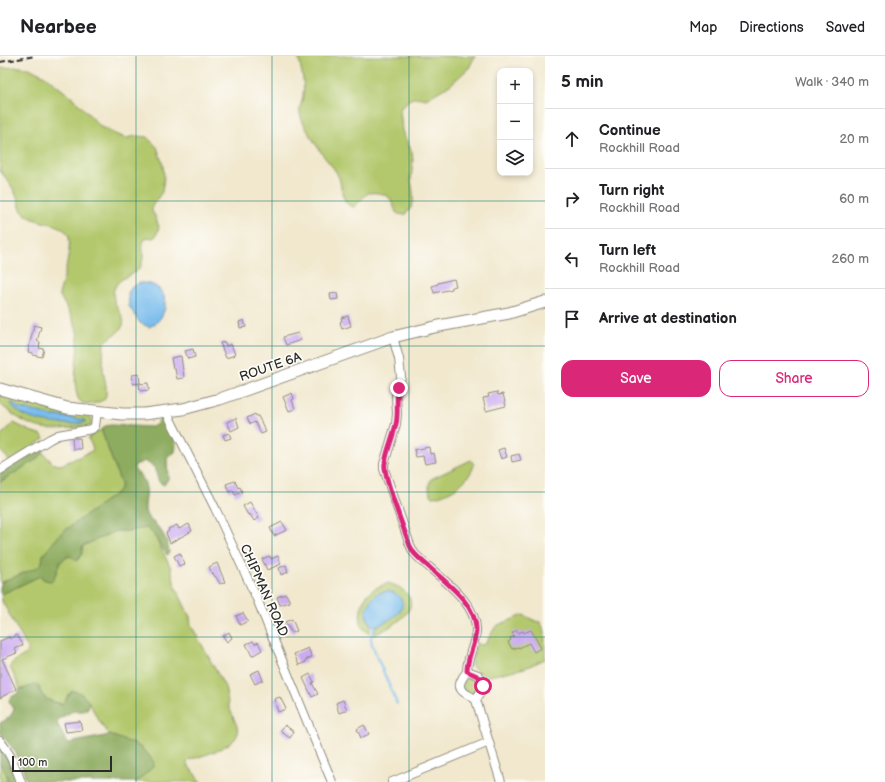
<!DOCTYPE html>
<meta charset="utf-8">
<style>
body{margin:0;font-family:"Balsamiq Sans",sans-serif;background:#f6f6f6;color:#202124}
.controls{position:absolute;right:12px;top:12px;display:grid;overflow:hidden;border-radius:8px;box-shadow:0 2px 6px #0003}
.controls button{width:36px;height:36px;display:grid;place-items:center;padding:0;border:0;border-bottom:1px solid #e0e0e0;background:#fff;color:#202124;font:20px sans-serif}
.scale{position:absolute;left:12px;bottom:10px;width:100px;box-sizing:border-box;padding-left:4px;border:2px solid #2b2b2b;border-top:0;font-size:11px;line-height:14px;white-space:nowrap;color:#2b2b2b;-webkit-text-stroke:3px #fdfcf7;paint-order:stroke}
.stop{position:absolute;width:12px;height:12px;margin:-9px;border:3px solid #db2777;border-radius:50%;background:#fff}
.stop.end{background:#db2777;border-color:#fff;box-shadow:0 1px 4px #0008}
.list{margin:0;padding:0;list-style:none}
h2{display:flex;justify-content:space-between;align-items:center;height:52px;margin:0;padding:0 16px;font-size:17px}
h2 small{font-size:13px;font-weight:400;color:#757577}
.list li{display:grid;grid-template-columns:26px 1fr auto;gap:12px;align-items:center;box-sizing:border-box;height:60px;padding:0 16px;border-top:1px solid #e0e0e0}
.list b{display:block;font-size:15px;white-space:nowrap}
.list p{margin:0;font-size:13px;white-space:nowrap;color:#757577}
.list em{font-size:13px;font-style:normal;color:#757577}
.actions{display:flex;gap:8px;padding:12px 16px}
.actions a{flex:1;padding:9px 0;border:1px solid #db2777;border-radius:12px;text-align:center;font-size:14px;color:#db2777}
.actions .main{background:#db2777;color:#fff}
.icon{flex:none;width:22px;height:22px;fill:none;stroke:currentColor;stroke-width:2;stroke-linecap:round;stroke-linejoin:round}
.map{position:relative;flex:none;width:545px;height:726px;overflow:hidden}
header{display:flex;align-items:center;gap:24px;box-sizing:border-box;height:56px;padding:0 20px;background:#fff;border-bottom:1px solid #e0e0e0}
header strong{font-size:19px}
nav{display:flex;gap:22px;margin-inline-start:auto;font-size:14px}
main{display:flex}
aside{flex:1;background:#fff}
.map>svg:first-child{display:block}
.green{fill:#b3c86d;stroke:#6f7a4c}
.forest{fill:#8eac60;stroke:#5c6c46}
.water{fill:#77bbed;stroke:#51738c}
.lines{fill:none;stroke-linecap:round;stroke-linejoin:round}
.stream{stroke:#77bbed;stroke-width:2}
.building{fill:#cbabf0}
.minor-casing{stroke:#8e8a7c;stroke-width:10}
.secondary-casing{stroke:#8e8a7c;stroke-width:13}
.minor{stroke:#fff;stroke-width:8}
.secondary{stroke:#fff;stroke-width:11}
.rail{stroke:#2b2b2b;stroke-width:2;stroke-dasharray:6 3;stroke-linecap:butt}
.route{stroke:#db2777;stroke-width:5}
.grid{fill:none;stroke:#0f766e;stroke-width:1;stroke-opacity:0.55}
.labels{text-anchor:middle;stroke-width:3.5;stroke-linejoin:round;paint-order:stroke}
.street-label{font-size:13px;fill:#2b2b2b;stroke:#fdfcf7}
</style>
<header>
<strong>Nearbee</strong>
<nav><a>Map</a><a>Directions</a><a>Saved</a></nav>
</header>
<main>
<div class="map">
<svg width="545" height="726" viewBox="0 0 545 726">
<rect width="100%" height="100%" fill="#fdfcf7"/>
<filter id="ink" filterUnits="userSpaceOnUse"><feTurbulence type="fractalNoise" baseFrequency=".025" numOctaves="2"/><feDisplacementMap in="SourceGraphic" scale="8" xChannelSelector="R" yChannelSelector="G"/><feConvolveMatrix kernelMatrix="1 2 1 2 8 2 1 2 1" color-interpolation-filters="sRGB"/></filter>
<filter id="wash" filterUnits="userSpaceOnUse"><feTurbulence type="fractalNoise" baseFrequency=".012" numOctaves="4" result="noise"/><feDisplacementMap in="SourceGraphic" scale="16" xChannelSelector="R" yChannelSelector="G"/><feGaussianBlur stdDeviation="0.9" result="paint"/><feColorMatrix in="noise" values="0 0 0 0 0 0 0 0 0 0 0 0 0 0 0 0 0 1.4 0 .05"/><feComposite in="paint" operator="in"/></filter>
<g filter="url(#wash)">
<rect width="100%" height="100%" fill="#f1e8ce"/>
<g class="green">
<path d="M298,0h177l-6,12 -19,17 -24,14c-14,-4 -17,0 -26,10l2,22 10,21 1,9 -2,19 2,12v10l-2,6 -6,7 -7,-1c-4,-4 -4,-8 -6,-12 -4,-9 -15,-10 -24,-9l-13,13 -3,1c-11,-5 -10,-20 -13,-29 -3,-8 -9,-14 -14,-20 -7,-10 -24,-35 -25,-45 -1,-7 3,-12 3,-18 2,-13 -2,-26 -5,-39z"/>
<path d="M19,11l10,1 16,8 30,24 26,27 16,8 10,3 9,-2 11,1 10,10 6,18 1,12 -2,15 -10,14v5l3,5 4,11 -3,9 -3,2 -6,-1 -4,5c-1,6 1,15 -1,21 -3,14 -23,11 -28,26 -5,16 15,28 8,38 -3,6 -13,11 -18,16 0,7 -1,13 -1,20 -1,13 6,23 2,36 -9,5 -25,10 -28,-4 -5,-18 2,-41 1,-59 -2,-15 -12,-28 -19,-42 4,-12 14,-49 9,-60 -3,-4 -8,-7 -13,-9 -12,-4 -23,-3 -33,-14 -3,-4 -3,-10 -5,-14 -4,-10 -10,-18 -17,-26v-103z"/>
<path d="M0,336l90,24 2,3v5l-3,2c-42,5 -55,7 -89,-22z"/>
<polygon points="14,367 30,375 42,379 44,383 10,405 0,394 0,380"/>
<polygon points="102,373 102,376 121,428 119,435 43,499 42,507 38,511 0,527 0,426 43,397 54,408 61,409 92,395 93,392 88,382"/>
<path d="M471,404l3,5c-4,16 -25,30 -41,32 -5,-6 -5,-11 -2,-18z"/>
<path d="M147,472l7,7 17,33 4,18 15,31 1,8 34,62 4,20 8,19 1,7 -3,6 -6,5 -15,8 -25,8 -2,2v2l14,18h-65l17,-15c-8,-20 -11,-20 -31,-27 -3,-1 -8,-2 -11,-4 -6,-5 -19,-26 -22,-34l-21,-8 -2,7 -4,3c-12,-3 -20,-4 -23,-17l-19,2 -10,-22 2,-4 14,-9 2,-5 -26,-48v-7l38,-18 5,4 9,-3c3,-10 6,-19 17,-21l5,5 3,-2 4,-13 32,-15h12z"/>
<path d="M388,527c7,2 14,5 19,11 15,18 -20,35 -33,41l2,-8 12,-7 13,-9c-2,-12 0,-17 -13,-20l-21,26 4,9 -2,7c-14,-6 -9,-30 -1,-39 5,-6 13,-8 20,-11z"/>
<path d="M523,559c6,2 12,7 17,7l5,9v28l-20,9 -40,9c-4,-5 -10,-7 -14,-11l5,-23 6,2 3,-1 11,-18z"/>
<circle cx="471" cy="629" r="8"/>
<polygon points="0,707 7,719 7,726 0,726"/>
</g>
<g class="forest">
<path d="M161,363c13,6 17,19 14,33l-8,6 1,21 -4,6 -5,-3 -5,-15 -9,-6 -10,4 -1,4c5,5 11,11 12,19 2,9 -4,19 1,28 2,4 8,7 11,11 6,7 11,17 11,26l-2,2 -13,-20 -7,-7 -20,3h-12l-32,15 -1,3v5l-6,7 -5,-5c-16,3 -11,17 -20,25l-6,-1 -5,-4 -38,18 -2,-1v-6l2,-5 36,-15 4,-4 1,-8 18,-22 58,-42 2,-7 -19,-52v-3l3,-3 6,-1 41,2 5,-3 1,-3z"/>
<polygon points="43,392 43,397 34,405 0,426 0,417"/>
<path d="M36,628c4,4 2,5 5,9 4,8 14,9 21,11 5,-4 5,-9 10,-13 9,0 12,5 17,11l-1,6 -4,3h-11l-14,8 -2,4 9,18 3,2 41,-8 25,9 13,10 6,9 -1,4 -17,15h-109l-5,-16 -7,-15 -15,-18v-10c6,-3 12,-7 14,-14l-5,-8 1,-3 8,-5 2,-4h3z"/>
<polygon points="0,689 19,726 7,726 7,719 0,707"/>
</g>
<g class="water">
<path d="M139,227c33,-2 33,35 10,44l-9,-4 -11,-17 -1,-13 4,-6z"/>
<path d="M11,347l4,1 3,4 25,5 8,3h7l27,4 1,2c-19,5 -66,1 -75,-19z"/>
<path d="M388,535c8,1 18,9 13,18 -3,7 -22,18 -30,17l-4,-9 -1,-7 6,-11 6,-6z"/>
</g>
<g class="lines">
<polyline class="stream" points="374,571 371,582 372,589 397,648"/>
</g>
<g id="blocks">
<g class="building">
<polygon points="454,223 456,230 452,231 452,233 434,237 432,230 438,228 438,227"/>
<polygon points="337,237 338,243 331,244 330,238"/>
<polygon points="348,260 351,270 342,273 340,266 342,265 341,262"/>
<polygon points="244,264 246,271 240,272 239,266"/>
<polygon points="34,269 41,271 37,285 40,286 39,292 44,293 42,301 33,299 33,297 28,296"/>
<polygon points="298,277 301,284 286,289 283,281"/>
<polygon points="225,286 226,290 231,288 235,299 226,302 220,287"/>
<polygon points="193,293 195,301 188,303 185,295"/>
<polygon points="181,300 184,322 177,323 175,313 173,313 171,302"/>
<polygon points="139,318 140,327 133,328 132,319"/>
<polygon points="148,327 149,334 140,335 139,328"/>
<polygon points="497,336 498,339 503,338 506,350 486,355 483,342 489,341 488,338"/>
<polygon points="292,337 294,343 292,344 295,353 289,355 283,341"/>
<polygon points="255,358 256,360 258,360 266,376 261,378 255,366 250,368 247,362"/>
<polygon points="236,362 239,371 231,375 227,366"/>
<polygon points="229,377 231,382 225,384 223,379"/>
<polygon points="72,382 80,382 81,393 73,393"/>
<polygon points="429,391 430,398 434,397 436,406 425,408 423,400 416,401 414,394"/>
<polygon points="504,392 507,401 501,403 498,394"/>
<polygon points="519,398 521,404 512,406 511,400"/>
<polygon points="235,425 238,432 240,431 242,436 235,439 233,434 229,436 226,428"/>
<polygon points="250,446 259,462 254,465 250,458 248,459 243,450"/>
<polygon points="282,466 287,474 274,480 270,472"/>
<polygon points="189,468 192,475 170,487 166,477 169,475 168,473 177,469 179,473"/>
<polygon points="180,497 185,508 179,510 174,500"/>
<polygon points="270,500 271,503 278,500 281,508 267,514 262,503"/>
<polygon points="217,507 225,526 220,528 216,521 215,521 213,517 212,518 209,511"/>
<polygon points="286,509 288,516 281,519 279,512"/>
<polygon points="286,538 290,546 280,549 277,541"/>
<polygon points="243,557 248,565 240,569 236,560"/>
<polygon points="292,563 297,575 292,577 285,566"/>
<polygon points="517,574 518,577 523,575 524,577 531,574 541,592 534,596 529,587 519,592 519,591 512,593 508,586 511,584 510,582 514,580 512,577"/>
<polygon points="229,576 232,582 227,586 223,580"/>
<polygon points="17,579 23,589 15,593 17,597 2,603 16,633 0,642 0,585 9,581 10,583"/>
<polygon points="253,585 255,588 258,586 262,594 252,600 246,588"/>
<polygon points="308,592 312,601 305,604 306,606 299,609 294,598"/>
<polygon points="259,614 263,624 255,628 250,618"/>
<polygon points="310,618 314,626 312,627 318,638 312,641 303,622"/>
<polygon points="280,641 286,653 278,656 274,643"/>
<polygon points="343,644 347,654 339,657 336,647"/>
<polygon points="80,665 82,674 66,676 64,667"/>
<polygon points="285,669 294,676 290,682 280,675"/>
<polygon points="364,669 369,678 361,682 357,673"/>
</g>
</g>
</g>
<g filter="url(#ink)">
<use href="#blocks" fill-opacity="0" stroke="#8e8a7c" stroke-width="1"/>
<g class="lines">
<defs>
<g id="minor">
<path d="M393,281l6,22 2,18 -5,19 1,18 -1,10 -12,40v5l26,76 4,8c19,21 64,47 62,78 -1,14 -9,26 -9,40"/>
<polyline points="166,355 215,452 257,543 332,726"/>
<polyline points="0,414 50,383 58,379 92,373 95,370 97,355"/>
<path d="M467,615l11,4 4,5v9l-6,11c-6,-6 -22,-8 -14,-21 1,-3 4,-5 5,-8z"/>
<polyline points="476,644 501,726"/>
<path d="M0,685c10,12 16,26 21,41"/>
<polyline points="392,726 489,686"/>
</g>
<polyline id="secondary" points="0,333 67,352 122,358 144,358 183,353 220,343 393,281 439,270 509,257 545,246"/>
</defs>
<use href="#minor" class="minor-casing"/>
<use href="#secondary" class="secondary-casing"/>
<use href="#minor" class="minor"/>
<use href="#secondary" class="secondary"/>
<polyline class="rail" points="0,6 35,0"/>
</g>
</g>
<g class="lines" filter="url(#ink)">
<path class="route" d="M399,332c-4,13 0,23 -3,36 -3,13 -9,26 -11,39 -3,12 20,68 25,83l4,7c19,21 64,47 62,78 -1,14 -9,26 -9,40 8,5 16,4 16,15"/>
</g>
<path class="grid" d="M136,0v726M272,0v726M409,0v726M0,145h545M0,290h545M0,436h545M0,581h545"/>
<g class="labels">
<g class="street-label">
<text transform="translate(270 310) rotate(-19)" y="5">ROUTE 6A</text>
<text transform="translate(265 534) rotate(66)" y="5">CHIPMAN ROAD</text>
</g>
</g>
</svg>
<div class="controls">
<button>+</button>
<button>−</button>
<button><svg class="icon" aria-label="layers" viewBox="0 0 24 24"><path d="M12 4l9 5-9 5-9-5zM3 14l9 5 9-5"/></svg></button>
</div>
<div class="scale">100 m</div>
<div class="stop" style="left:483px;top:630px"></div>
<div class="stop end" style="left:399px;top:332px"></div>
</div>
<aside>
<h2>5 min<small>Walk · 340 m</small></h2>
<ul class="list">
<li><svg class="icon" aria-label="ahead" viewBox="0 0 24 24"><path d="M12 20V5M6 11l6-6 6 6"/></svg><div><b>Continue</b><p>Rockhill Road</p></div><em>20 m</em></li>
<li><svg class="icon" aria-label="right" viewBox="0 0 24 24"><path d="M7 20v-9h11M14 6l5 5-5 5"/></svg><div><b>Turn right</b><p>Rockhill Road</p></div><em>60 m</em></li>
<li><svg class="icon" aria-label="left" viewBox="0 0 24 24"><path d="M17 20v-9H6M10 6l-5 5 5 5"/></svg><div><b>Turn left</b><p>Rockhill Road</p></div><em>260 m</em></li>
<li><svg class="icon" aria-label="arrive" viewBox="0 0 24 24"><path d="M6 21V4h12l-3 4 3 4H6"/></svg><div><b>Arrive at destination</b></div></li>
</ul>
<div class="actions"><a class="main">Save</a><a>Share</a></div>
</aside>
</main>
